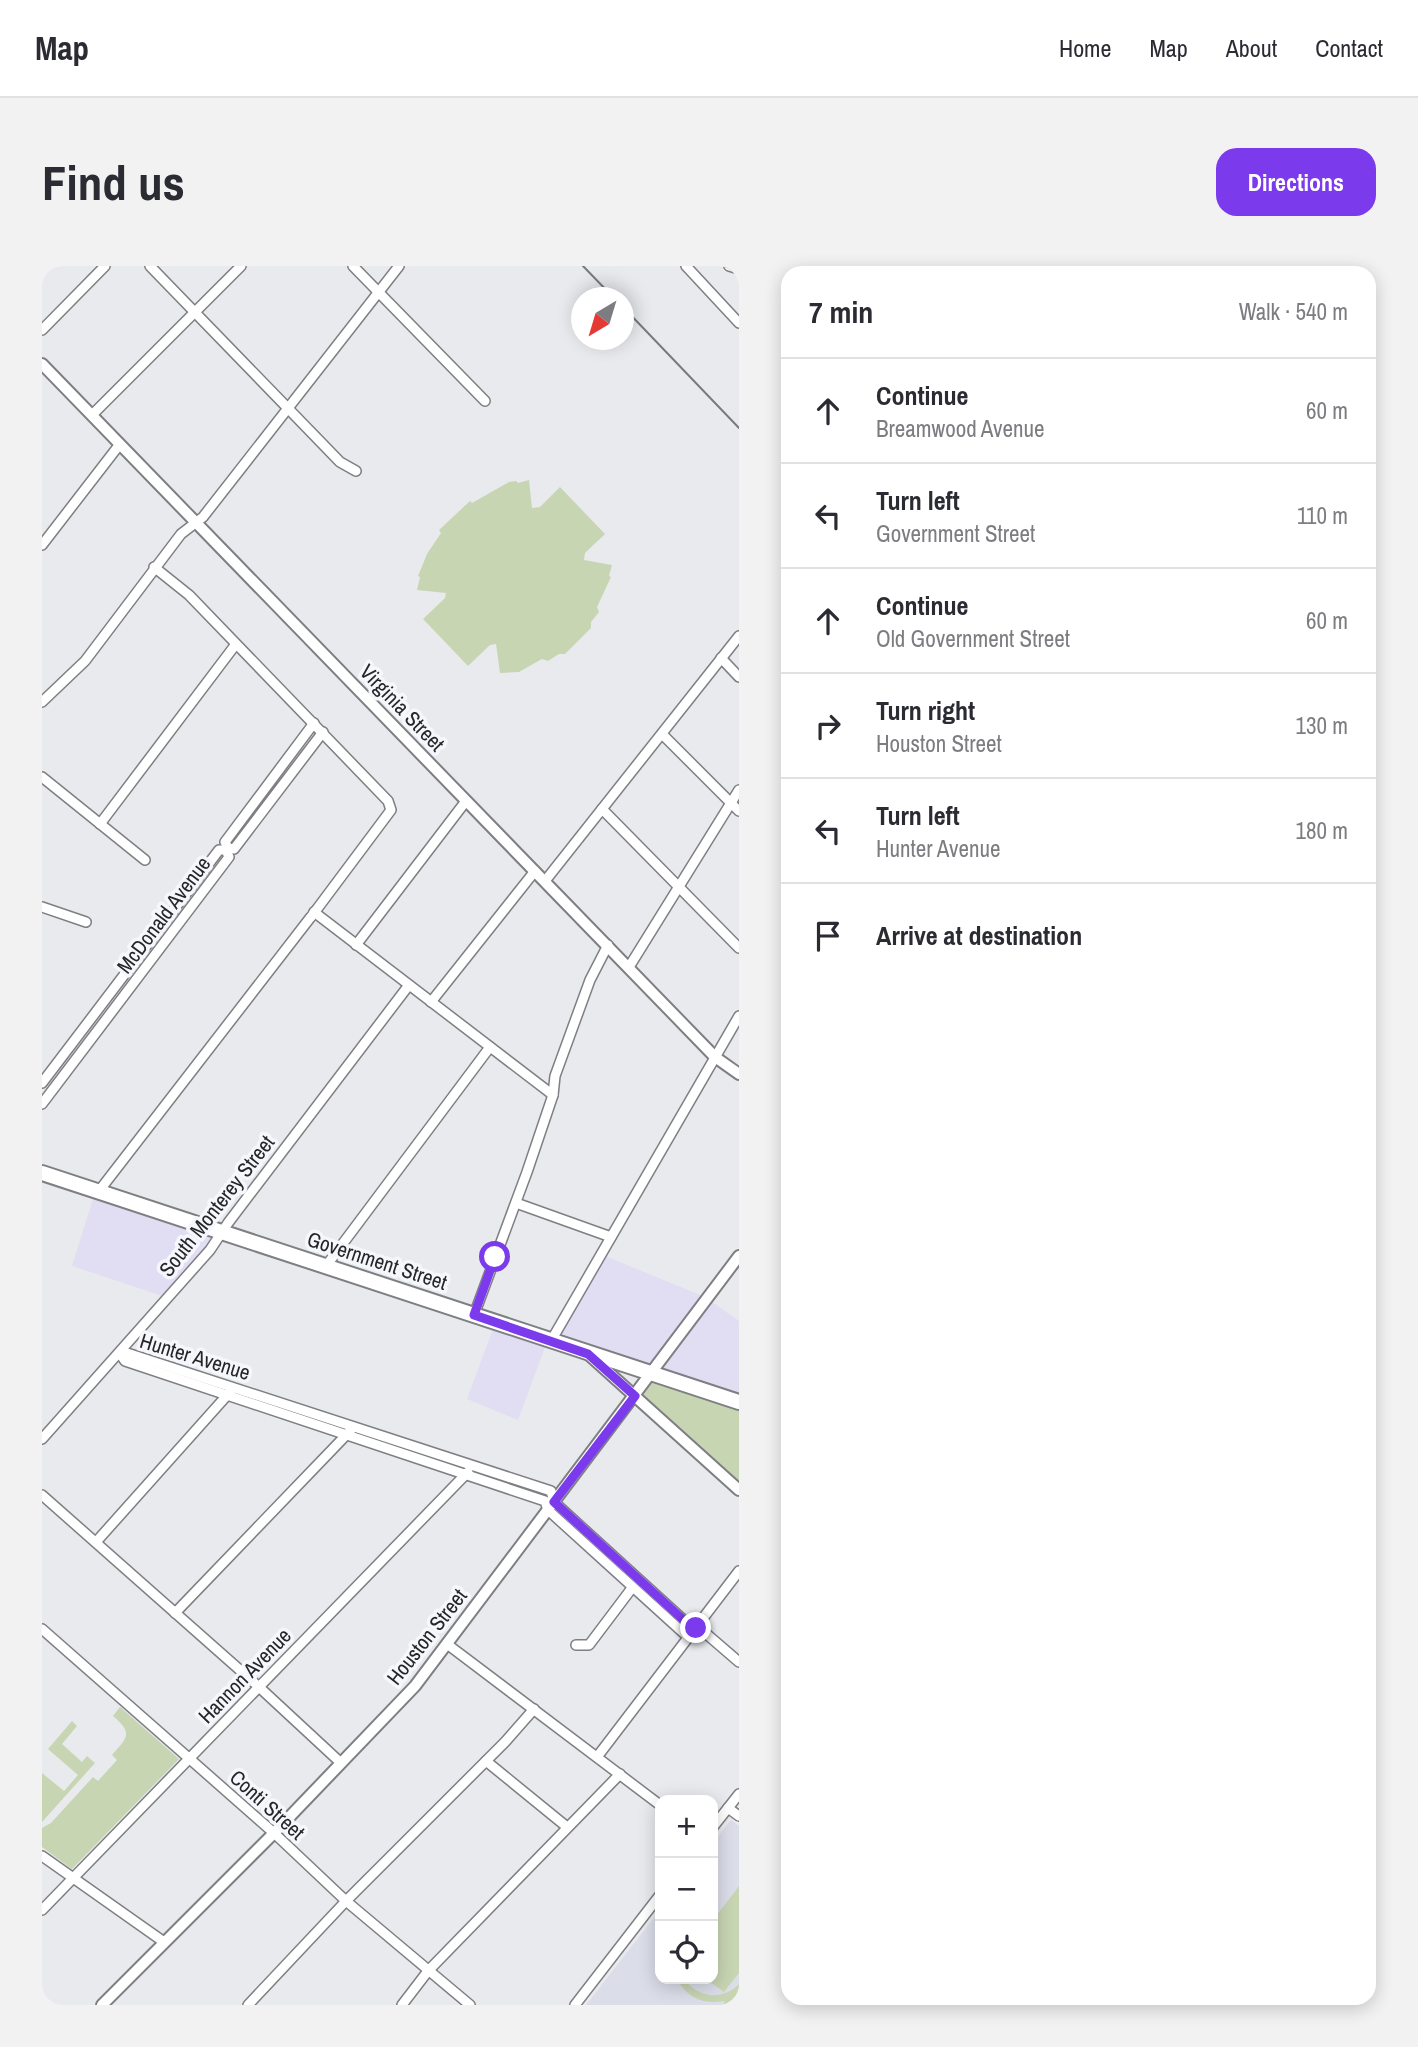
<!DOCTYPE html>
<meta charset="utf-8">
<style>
body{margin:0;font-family:"Archivo Narrow",sans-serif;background:#f2f2f3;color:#2b2b33}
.controls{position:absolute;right:21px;bottom:21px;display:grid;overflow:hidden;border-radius:14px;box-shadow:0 4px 18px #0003}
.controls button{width:63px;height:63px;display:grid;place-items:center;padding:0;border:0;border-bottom:2px solid #e1e1e2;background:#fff;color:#2b2b33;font:35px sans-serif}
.compass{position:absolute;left:529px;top:21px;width:63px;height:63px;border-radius:50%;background:#fff;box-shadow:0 4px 18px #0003;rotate:218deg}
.stop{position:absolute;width:21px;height:21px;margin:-16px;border:5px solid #7c3aed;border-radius:50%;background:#fff}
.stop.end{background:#7c3aed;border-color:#fff;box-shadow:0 2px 7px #0008}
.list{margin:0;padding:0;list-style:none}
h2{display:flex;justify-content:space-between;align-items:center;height:91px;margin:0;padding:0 28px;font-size:30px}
h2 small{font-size:23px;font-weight:400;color:#7c7c81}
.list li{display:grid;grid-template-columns:46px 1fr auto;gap:21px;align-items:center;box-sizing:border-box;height:105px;padding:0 28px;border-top:2px solid #e1e1e2}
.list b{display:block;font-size:26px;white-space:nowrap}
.list p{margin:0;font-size:23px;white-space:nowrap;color:#7c7c81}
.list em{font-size:23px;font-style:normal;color:#7c7c81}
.icon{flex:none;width:38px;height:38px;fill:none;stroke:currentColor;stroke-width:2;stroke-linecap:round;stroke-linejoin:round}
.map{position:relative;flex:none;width:697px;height:1739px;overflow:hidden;border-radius:21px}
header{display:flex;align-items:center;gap:42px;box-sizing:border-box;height:98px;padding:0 35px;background:#fff;border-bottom:2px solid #e1e1e2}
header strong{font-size:33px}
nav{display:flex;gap:38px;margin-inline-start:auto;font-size:24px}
.intro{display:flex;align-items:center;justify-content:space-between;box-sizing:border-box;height:168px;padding:0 42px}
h1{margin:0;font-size:49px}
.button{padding:18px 32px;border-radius:21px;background:#7c3aed;color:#fff;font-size:24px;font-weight:700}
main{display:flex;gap:42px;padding:0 42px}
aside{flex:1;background:#fff;border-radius:21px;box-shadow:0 4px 18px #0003}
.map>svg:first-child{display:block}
.commercial{fill:#e1ddf3}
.built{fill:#dbdee9}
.green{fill:#c8d5b3}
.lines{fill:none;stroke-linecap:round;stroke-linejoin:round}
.minor-casing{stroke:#7e7f83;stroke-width:12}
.tertiary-casing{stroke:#7e7f83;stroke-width:14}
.primary-casing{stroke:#7e7f83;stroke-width:18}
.minor{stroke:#fff;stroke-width:9}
.tertiary{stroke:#fff;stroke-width:10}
.primary{stroke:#fff;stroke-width:14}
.rail{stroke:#797a7c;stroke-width:2}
.route{stroke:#7c3aed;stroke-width:9}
.labels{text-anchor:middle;stroke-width:7;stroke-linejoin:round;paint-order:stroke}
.street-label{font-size:21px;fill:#262628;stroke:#f6f7fc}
</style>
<header>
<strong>Map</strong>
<nav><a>Home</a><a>Map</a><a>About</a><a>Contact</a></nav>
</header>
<div class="intro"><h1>Find us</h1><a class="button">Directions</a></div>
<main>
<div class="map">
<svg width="697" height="1739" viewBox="0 0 697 1739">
<rect width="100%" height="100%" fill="#e9eaee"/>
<g class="commercial">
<polygon points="0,914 172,972 123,1031 30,1000 51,933 0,917"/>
<polygon points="561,989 663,1031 697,1055 697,1130 519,1075 503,1081 476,1154 425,1133 455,1052 514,1073"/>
</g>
<polygon class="built" points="689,1554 697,1560 697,1739 544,1739 618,1644 618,1713 671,1713 671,1577"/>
<g class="green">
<polygon points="487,214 490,242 498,241 518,221 563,268 543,287 542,294 570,299 567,310 569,311 555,341 557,346 549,356 549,362 523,388 517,388 506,395 500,393 477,406 458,407 454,378 448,379 426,400 381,353 403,332 404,327 375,324 378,311 376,310 385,288 399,267 397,264 428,235 430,237 467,216 474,215 476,217"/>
<polygon points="609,1109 697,1136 697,1224 593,1130"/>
<path d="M78,1441l59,52 -107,110 -30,-22v-19l9,-5 42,-46 5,4 19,-21 -5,-5c16,-18 21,-22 1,-39z"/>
<polygon points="30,1455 35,1460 20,1478 40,1496 45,1490 53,1497 0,1556 0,1507 22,1525 36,1509 6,1483"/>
<polygon points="697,1620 697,1707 682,1726 664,1713 671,1713 671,1654"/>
<path d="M635,1713h7c14,19 38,22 55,5v12l-7,9h-9l2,-4c-21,4 -38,-3 -48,-22z"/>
</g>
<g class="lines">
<defs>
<g id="minor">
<polyline points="108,0 298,196 314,205"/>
<polyline points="311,0 443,135"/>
<polyline points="644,0 697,57"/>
<polyline points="687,0 697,3"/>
<polyline points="0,64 63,0"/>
<polyline points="50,149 199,0"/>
<polyline points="0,279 78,178"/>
<polyline points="112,301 147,329 346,535 349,544 269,651"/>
<polyline points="679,392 697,411"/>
<polyline points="0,436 43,395 139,268 161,251 357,0"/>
<polyline points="272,457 183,576 186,582 192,583 281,466"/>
<polyline points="620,468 697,545"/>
<polyline points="0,511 103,594"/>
<polyline points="560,543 697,682"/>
<polyline points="58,558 194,378"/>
<polyline points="503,615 697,370"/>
<polyline points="0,641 44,656"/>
<polyline points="272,646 511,829"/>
<polyline points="314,679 424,535"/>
<polyline points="587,701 697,524"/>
<polyline points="389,736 493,605"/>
<polyline points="0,817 177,584 184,584 187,591 0,838"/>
<polyline points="57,925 268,652"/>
<polyline points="474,937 569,971"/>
<polyline points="284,1000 448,781"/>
<polyline points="432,1049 485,906 511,829 513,810 548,714 566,679"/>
<polyline points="509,1075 697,750"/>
<polyline points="78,1088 83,1095 503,1235 506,1244 646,1371"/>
<polyline points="80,1090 85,1087 509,1225 512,1236 647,1359 661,1365 697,1396"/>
<polyline points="0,1173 168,984 186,957 367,719"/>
<polyline points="0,1229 217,1421 299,1497"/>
<polyline points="54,1276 188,1126"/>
<polyline points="133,1347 309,1164"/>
<polyline points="0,1363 232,1567 304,1635 428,1739"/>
<polyline points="405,1378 618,1539"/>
<polyline points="534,1379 547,1379 590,1322"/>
<polyline points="555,1491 697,1305"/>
<polyline points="444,1495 525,1561"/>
<polyline points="686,1542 697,1550"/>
<polyline points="671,1561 697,1528"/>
<polyline points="0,1590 122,1676"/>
<polyline points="0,1644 426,1206"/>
<polyline points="206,1739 304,1635 463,1476 492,1443"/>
<polyline points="360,1739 386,1705 578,1508"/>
<polyline points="533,1739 618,1629"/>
</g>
<g id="tertiary">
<polyline points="0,98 673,791 697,808"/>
<polyline points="546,1088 697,1224"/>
<polyline points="60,1739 232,1567 373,1420 697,990"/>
</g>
<polyline id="primary" points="0,907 697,1136"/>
</defs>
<use href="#minor" class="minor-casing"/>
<use href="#tertiary" class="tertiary-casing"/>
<use href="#primary" class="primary-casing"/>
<use href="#minor" class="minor"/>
<use href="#tertiary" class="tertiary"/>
<use href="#primary" class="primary"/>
<g class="rail">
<polyline points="541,0 572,32"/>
<polyline points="582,42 697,162"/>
</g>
</g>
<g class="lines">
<polyline class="route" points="453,991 432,1049 546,1088 593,1130 512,1236 647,1359 654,1362"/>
</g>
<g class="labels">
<g class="street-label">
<text transform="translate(360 442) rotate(46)" y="7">Virginia Street</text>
<text transform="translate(122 649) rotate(-53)" y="7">McDonald Avenue</text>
<text transform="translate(175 940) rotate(-52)" y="7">South Monterey Street</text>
<text transform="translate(335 995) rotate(18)" y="7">Government Street</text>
<text transform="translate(153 1091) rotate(17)" y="7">Hunter Avenue</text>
<text transform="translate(385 1371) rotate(-52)" y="7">Houston Street</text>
<text transform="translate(203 1410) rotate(-46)" y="7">Hannon Avenue</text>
<text transform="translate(225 1539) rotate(42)" y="7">Conti Street</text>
</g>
</g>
</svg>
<div class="controls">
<button>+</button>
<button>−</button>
<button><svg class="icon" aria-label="locate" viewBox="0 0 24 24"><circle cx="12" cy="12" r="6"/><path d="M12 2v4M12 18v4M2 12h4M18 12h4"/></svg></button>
</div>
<svg class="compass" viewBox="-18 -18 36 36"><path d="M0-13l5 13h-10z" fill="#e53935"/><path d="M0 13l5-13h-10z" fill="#7c7c81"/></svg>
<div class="stop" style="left:453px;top:991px"></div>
<div class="stop end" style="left:654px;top:1362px"></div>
</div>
<aside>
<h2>7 min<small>Walk · 540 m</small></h2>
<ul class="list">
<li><svg class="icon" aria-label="ahead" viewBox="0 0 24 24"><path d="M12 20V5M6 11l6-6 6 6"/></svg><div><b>Continue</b><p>Breamwood Avenue</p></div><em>60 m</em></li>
<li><svg class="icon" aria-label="left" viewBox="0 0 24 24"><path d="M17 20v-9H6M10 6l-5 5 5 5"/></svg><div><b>Turn left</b><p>Government Street</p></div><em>110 m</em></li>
<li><svg class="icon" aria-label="ahead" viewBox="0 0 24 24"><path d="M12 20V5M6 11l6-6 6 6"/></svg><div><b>Continue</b><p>Old Government Street</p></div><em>60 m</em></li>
<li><svg class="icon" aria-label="right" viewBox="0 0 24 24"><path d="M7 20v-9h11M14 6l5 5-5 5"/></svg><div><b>Turn right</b><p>Houston Street</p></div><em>130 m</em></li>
<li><svg class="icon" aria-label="left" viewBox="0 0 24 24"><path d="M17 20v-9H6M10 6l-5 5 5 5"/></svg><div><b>Turn left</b><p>Hunter Avenue</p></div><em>180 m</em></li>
<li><svg class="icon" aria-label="arrive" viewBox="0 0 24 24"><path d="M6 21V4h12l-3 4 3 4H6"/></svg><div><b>Arrive at destination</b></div></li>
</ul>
</aside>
</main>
